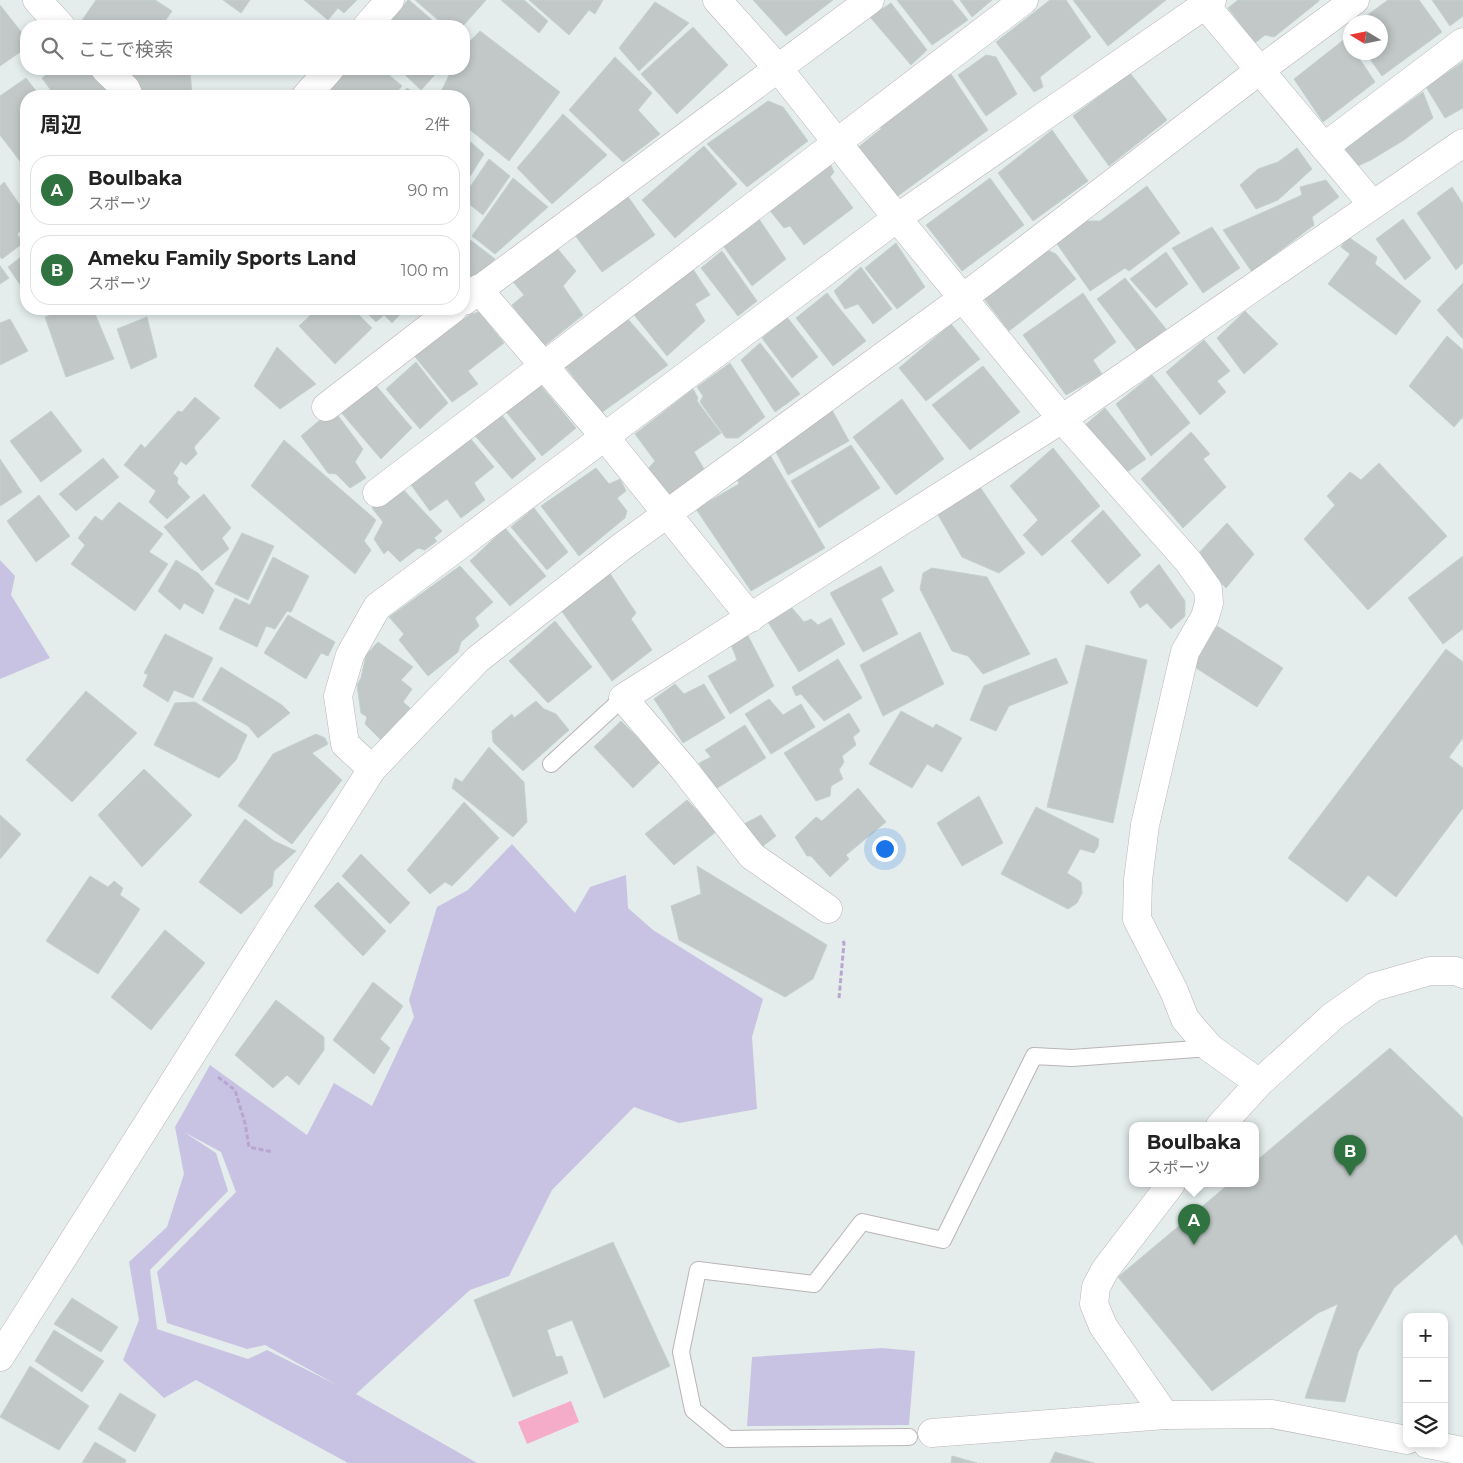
<!DOCTYPE html>
<html lang="ja">
<meta charset="utf-8">
<style>
body{margin:0;font-family:Montserrat,"Noto Sans JP",sans-serif;background:#f2f2f2;color:#222}
.controls{position:absolute;right:15px;bottom:15px;display:grid;overflow:hidden;border-radius:10px;box-shadow:0 2px 8px #0003}
.controls button{width:45px;height:45px;display:grid;place-items:center;padding:0;border:0;border-bottom:1px solid #e0e0e0;background:#fff;color:#222;font:25px sans-serif}
.compass{position:absolute;left:1343px;top:15px;width:45px;height:45px;border-radius:50%;background:#fff;box-shadow:0 2px 8px #0003;rotate:280deg}
.you{position:absolute;left:884px;top:848px;width:18px;height:18px;margin:-12px;border:4px solid #fff;border-radius:50%;background:#1a73e8;box-shadow:0 0 0 8px #1a73e833}
.badge{display:grid;place-items:center;width:32px;height:32px;border-radius:50%;background:#307341;color:#fff;font-size:16px;font-weight:700}
.pin{position:absolute;translate:-50% -41px;filter:drop-shadow(0 1px 2px #0008)}
.pin::after{content:'';position:absolute;top:26px;width:18px;height:15px;background:inherit;clip-path:polygon(0 0,100% 0,50% 100%)}
.popup{position:absolute;left:1129px;top:1122px;width:130px;height:65px;box-sizing:border-box;display:grid;place-content:center;border-radius:10px;background:#fff;filter:drop-shadow(0 1px 4px #0005);font-size:16px;white-space:nowrap;color:#767676}
.popup b{font-size:19px;color:#222}
.popup::after{content:'';position:absolute;left:50%;top:100%;margin-left:-10px;border:10px solid transparent;border-top-color:#fff}
.list{margin:0;padding:0;list-style:none}
h2{display:flex;justify-content:space-between;align-items:center;height:65px;margin:0;padding:0 20px;font-size:21px}
h2 small{font-size:16px;font-weight:400;color:#767676}
.list li{display:grid;grid-template-columns:32px 1fr auto;gap:15px;align-items:center;box-sizing:border-box;height:70px;margin:0 10px 10px;padding:0 10px;border:1px solid #e0e0e0;border-radius:20px}
.list b{display:block;font-size:19px;white-space:nowrap}
.list p{margin:0;font-size:16px;white-space:nowrap;color:#767676}
.list em{font-size:16px;font-style:normal;color:#767676}
.icon{flex:none;width:28px;height:28px;fill:none;stroke:currentColor;stroke-width:2;stroke-linecap:round;stroke-linejoin:round}
.map{position:relative;flex:none;width:1463px;height:1463px;overflow:hidden}
.search{position:absolute;background:#fff;box-shadow:0 2px 8px #0003;left:20px;top:20px;width:450px;height:55px;display:flex;align-items:center;gap:12px;box-sizing:border-box;padding:0 18px;border-radius:20px;color:#767676;font-size:19px}
.panel{position:absolute;background:#fff;box-shadow:0 2px 8px #0003;left:20px;top:90px;width:450px;height:225px;border-radius:20px}
.map>svg:first-child{display:block}
.green{fill:#c8c3e2;fill-rule:evenodd}
.water{fill:#f5acc9}
.building{fill:#c1c8c7;stroke:#c3d1cf}
.lines{fill:none;stroke-linecap:round;stroke-linejoin:round}
.service-casing{stroke:#bab4b5;stroke-width:18}
.minor-casing{stroke:#bab4b5;stroke-width:29}
.path{stroke:#b8a6d0;stroke-width:3;stroke-dasharray:5 2.5;stroke-linecap:butt}
.service{stroke:#fff;stroke-width:16}
.minor{stroke:#fff;stroke-width:28}
</style>
<div class="map">
<svg width="1463" height="1463" viewBox="0 0 1463 1463">
<rect width="100%" height="100%" fill="#e4edec"/>
<g class="green">
<polygon points="0,560 15,576 11,595 50,658 0,679"/>
<path d="M512,844l63,69 15,-26 36,-12 2,33 25,22 110,69 -11,38 5,72 -78,14 -45,-16 -82,83 -43,86 -39,14 -114,104 121,69h-129l-152,-83 -32,18 -41,-38 16,-40 -10,-58 38,-35 17,-53 -9,-47 35,-62 97,70 27,-52 38,23 42,-89 -5,-17 28,-93 31,-17zM184,1132l37,20 15,40 -79,80 10,51 80,26 18,-4 72,40 -70,-35 -19,9 -91,-30 -7,-59 78,-79 -12,-38z"/>
<polygon points="882,1348 915,1351 909,1425 747,1426 752,1357"/>
</g>
<polygon class="water" points="571,1401 579,1422 527,1444 518,1422"/>
<g class="building">
<polygon points="96,0 155,0 172,11 165,21 173,26 78,26"/>
<polygon points="223,0 250,0 241,13"/>
<polygon points="304,0 357,0 344,13 338,8 328,20"/>
<polygon points="408,0 409,0 439,26 385,26"/>
<polygon points="415,0 486,0 463,26 445,26"/>
<polygon points="501,0 524,0 548,21 539,33"/>
<polygon points="529,0 603,0 595,14 589,10 569,35"/>
<polygon points="753,0 833,0 786,36"/>
<polygon points="897,0 952,0 968,20 932,45"/>
<polygon points="960,0 992,0 972,17"/>
<polygon points="1050,0 1066,0 1091,37 1040,77 1043,87 1034,92 996,42"/>
<polygon points="1073,0 1166,0 1108,46"/>
<polygon points="1238,0 1319,0 1319,1 1274,37 1265,35 1255,43 1228,8"/>
<polygon points="1388,0 1419,0 1442,32 1382,76 1365,52 1380,52 1380,22 1358,22"/>
<polygon points="1432,0 1463,0 1463,16 1450,26"/>
<polygon points="655,2 689,23 639,71 619,48"/>
<polygon points="891,3 927,50 911,65 870,17"/>
<polygon points="0,5 26,38 26,48 0,66"/>
<polygon points="693,27 728,65 677,114 641,74"/>
<polygon points="480,31 560,92 509,161 464,125 464,96 439,96 452,69 464,69 464,47"/>
<polygon points="1346,38 1350,45 1350,52 1355,52 1375,82 1323,122 1294,79"/>
<polygon points="986,55 996,57 1017,94 986,116 958,75"/>
<polygon points="615,57 652,93 638,110 660,134 623,162 569,110"/>
<polygon points="1463,62 1463,108 1445,118 1426,87"/>
<polygon points="54,69 90,69 111,96 55,96 42,78"/>
<polygon points="123,69 190,69 192,96 136,96"/>
<polygon points="344,69 382,69 402,86 393,96 321,96"/>
<polygon points="399,69 440,69 421,90"/>
<polygon points="1130,73 1167,120 1109,166 1073,116"/>
<polygon points="951,74 988,130 895,198 856,149 881,129 880,120 933,83"/>
<polygon points="26,78 40,96 26,96 26,169 0,135 0,96"/>
<polygon points="407,88 418,96 401,96"/>
<polygon points="1423,92 1433,118 1404,140 1371,160 1351,169 1340,152"/>
<polygon points="768,101 783,107 808,141 747,187 707,144"/>
<polygon points="563,114 607,155 552,204 517,168"/>
<polygon points="1052,130 1088,181 1033,221 998,173"/>
<polygon points="464,136 484,154 464,186"/>
<polygon points="704,146 737,184 675,238 642,200"/>
<polygon points="1297,148 1312,169 1278,200 1256,209 1240,185 1258,169 1278,162"/>
<polygon points="489,159 510,176 483,215 464,200 464,196"/>
<polygon points="829,161 834,172 830,177 853,208 804,245 790,226 784,228 767,207"/>
<polygon points="513,178 548,207 495,254 472,236"/>
<polygon points="990,178 1024,225 962,271 926,225"/>
<polygon points="1326,180 1339,197 1312,217 1314,225 1252,272 1223,230 1302,195 1300,187"/>
<polygon points="4,182 26,214 26,226 17,234 23,243 2,259 0,257 0,186"/>
<polygon points="1147,186 1180,233 1129,271 1125,268 1090,291 1057,244 1081,221 1100,221"/>
<polygon points="1452,187 1463,204 1463,263 1456,270 1417,213"/>
<polygon points="624,191 655,235 602,272 572,231"/>
<polygon points="757,216 786,259 752,286 722,244"/>
<polygon points="1403,219 1431,258 1405,280 1376,239"/>
<polygon points="1212,227 1240,268 1203,293 1172,248"/>
<polygon points="1347,236 1377,257 1375,264 1421,301 1396,335 1328,284 1350,254 1341,247"/>
<polygon points="469,239 495,259 471,284 464,284 464,245"/>
<polygon points="553,243 576,271 563,286 583,315 543,347 512,305 524,295 510,278"/>
<polygon points="896,243 925,287 897,309 865,268"/>
<polygon points="1043,248 1056,254 1076,279 1009,331 982,296"/>
<polygon points="722,251 757,301 738,316 701,268"/>
<polygon points="1166,252 1188,284 1156,308 1130,279"/>
<polygon points="26,253 26,293 8,267"/>
<polygon points="0,266 9,278 0,284"/>
<polygon points="691,266 710,295 695,304 705,321 667,356 631,311"/>
<polygon points="861,267 892,309 873,324 858,304 845,309 834,291"/>
<polygon points="1125,278 1166,329 1138,352 1097,299"/>
<polygon points="1463,283 1463,339 1437,310"/>
<polygon points="827,293 866,341 833,366 796,318"/>
<polygon points="1083,293 1116,342 1093,360 1102,374 1066,395 1023,335"/>
<polygon points="67,309 93,309 114,359 66,377 45,317"/>
<polygon points="317,309 353,309 372,328 335,364 299,326"/>
<polygon points="363,309 405,309 392,323 384,315 376,322"/>
<polygon points="1245,311 1278,344 1244,374 1217,338"/>
<polygon points="479,312 504,343 468,371 478,384 452,402 412,353 445,328 449,330 471,314"/>
<polygon points="147,317 157,357 131,369 117,329"/>
<polygon points="787,317 818,357 792,378 762,338"/>
<polygon points="627,318 668,365 601,413 565,366"/>
<polygon points="10,319 28,351 0,365 0,323"/>
<polygon points="951,324 980,359 926,401 899,368"/>
<polygon points="1447,336 1463,350 1463,417 1454,427 1409,386"/>
<polygon points="1204,340 1230,371 1217,381 1226,392 1200,415 1166,372"/>
<polygon points="760,343 800,394 775,412 741,360"/>
<polygon points="277,347 316,384 280,409 254,386"/>
<polygon points="416,362 448,403 420,429 386,389"/>
<polygon points="730,363 765,417 738,438 726,438 700,402 703,396 697,387"/>
<polygon points="983,366 1020,412 970,450 932,405"/>
<polygon points="1152,375 1190,423 1151,456 1116,404"/>
<polygon points="537,381 576,428 542,456 502,407"/>
<polygon points="373,382 412,428 381,459 339,410"/>
<polygon points="693,389 698,398 697,401 721,433 694,452 704,469 666,498 646,471 655,461 635,434"/>
<polygon points="195,397 220,418 194,447 197,454 186,465 181,461 173,473 178,478 177,483 190,497 167,519 149,502 156,491 124,465 141,444 145,448 178,411 182,412"/>
<polygon points="902,399 944,459 896,495 853,437"/>
<polygon points="1105,408 1146,459 1123,475 1084,426"/>
<polygon points="333,409 363,449 355,462 366,478 350,488 336,474 328,473 301,436"/>
<polygon points="498,410 536,459 512,479 471,431"/>
<polygon points="832,410 849,441 788,475 774,448"/>
<polygon points="51,411 82,451 41,482 10,441"/>
<polygon points="1191,432 1210,454 1203,459 1226,487 1183,528 1141,479"/>
<polygon points="470,438 494,467 474,483 485,500 461,518 447,499 430,511 409,482"/>
<polygon points="284,440 376,520 364,541 371,550 355,574 251,486"/>
<polygon points="851,445 880,488 819,528 791,481"/>
<polygon points="1053,448 1100,506 1042,556 1023,535 1038,520 1010,486"/>
<polygon points="770,455 825,548 751,591 696,509 739,484 736,476"/>
<polygon points="103,458 119,477 76,511 59,494"/>
<polygon points="0,459 22,492 0,506"/>
<polygon points="1379,463 1447,536 1368,610 1304,539 1335,505 1327,496 1350,472 1361,480"/>
<polygon points="596,468 609,484 620,479 626,491 617,498 627,511 625,518 579,556 541,506"/>
<polygon points="399,485 442,531 434,538 437,541 425,550 418,548 400,562 388,550 384,554 374,539 383,522 372,508"/>
<polygon points="980,487 1025,553 999,573 962,557 937,513"/>
<polygon points="204,494 231,528 222,538 229,549 202,571 164,527"/>
<polygon points="39,495 70,536 36,562 7,521"/>
<polygon points="119,502 163,534 149,552 168,564 135,611 71,564 85,545 78,538 95,516 102,521"/>
<polygon points="534,508 568,552 547,570 511,527"/>
<polygon points="1103,510 1141,555 1108,584 1071,541"/>
<polygon points="1227,523 1254,554 1226,588 1196,556"/>
<polygon points="505,528 546,576 510,606 470,561"/>
<polygon points="242,533 274,546 248,600 215,584"/>
<polygon points="1463,556 1463,629 1443,644 1408,598"/>
<polygon points="273,557 309,576 291,612 287,611 275,629 266,626 257,647 219,629 235,598 250,605"/>
<polygon points="176,560 198,573 214,590 203,614 184,603 180,610 158,591"/>
<polygon points="1159,564 1185,601 1185,616 1171,629 1147,603 1140,608 1130,592"/>
<polygon points="460,566 493,602 475,618 479,626 461,642 458,652 428,676 399,640 404,634 389,617"/>
<polygon points="881,566 894,591 881,599 898,634 863,652 830,593"/>
<polygon points="932,568 987,577 1030,654 983,674 968,656 952,651 920,589 923,573"/>
<polygon points="607,569 636,613 631,619 652,650 612,681 558,606"/>
<polygon points="792,608 804,622 811,619 818,625 831,618 845,644 799,672 768,622"/>
<polygon points="288,615 335,642 328,656 321,653 306,679 264,653"/>
<polygon points="555,621 592,667 548,703 509,661"/>
<polygon points="1217,626 1283,668 1257,707 1193,666"/>
<polygon points="746,632 774,686 730,714 708,676 737,660 730,642"/>
<polygon points="920,632 944,684 883,716 860,665"/>
<polygon points="165,634 213,658 193,698 174,690 168,702 143,686 148,675 144,673"/>
<polygon points="378,642 413,667 401,680 412,689 403,702 410,708 382,741 365,724 367,717 361,713 357,685 361,678 366,655"/>
<polygon points="1086,645 1147,660 1113,823 1047,807"/>
<polygon points="1446,649 1463,662 1463,738 1449,757 1463,768 1463,808 1396,897 1368,875 1347,902 1288,858"/>
<polygon points="1056,658 1068,683 1009,706 996,731 970,720 984,686"/>
<polygon points="838,659 862,698 824,721 801,694 796,696 792,687"/>
<polygon points="221,667 282,705 290,713 258,738 248,726 202,700"/>
<polygon points="675,684 684,694 704,684 725,718 683,743 654,699"/>
<polygon points="86,691 137,733 72,802 26,760"/>
<polygon points="769,699 783,715 801,704 815,727 771,754 745,714"/>
<polygon points="536,701 544,709 556,714 569,730 523,771 493,742 492,731 512,714 514,718"/>
<polygon points="195,702 247,735 236,760 219,778 154,745 175,703"/>
<polygon points="901,711 933,728 936,724 962,738 942,772 927,764 912,788 869,764"/>
<polygon points="849,713 860,731 853,737 856,745 842,756 844,762 839,770 843,779 831,786 830,796 816,801 784,753"/>
<polygon points="621,721 661,761 633,788 594,747"/>
<polygon points="745,725 766,758 714,790 699,763 711,757 705,750"/>
<polygon points="316,734 325,738 328,744 312,753 342,780 292,844 238,806 273,754"/>
<polygon points="489,747 524,782 527,822 513,837 452,788 455,778 462,782"/>
<polygon points="144,769 192,815 142,867 98,815"/>
<polygon points="858,788 886,822 846,855 849,859 830,877 811,856 807,856 795,837 816,817 822,821"/>
<polygon points="979,796 1003,843 962,866 937,823"/>
<polygon points="687,800 717,831 674,865 645,834"/>
<polygon points="464,802 499,838 452,886 445,882 430,894 407,870"/>
<polygon points="1036,807 1099,839 1098,847 1094,853 1080,849 1067,873 1081,882 1082,893 1077,903 1068,909 1001,874"/>
<polygon points="0,815 21,834 0,859"/>
<polygon points="761,815 776,836 763,846 744,824"/>
<polygon points="245,819 274,841 296,851 274,871 272,886 241,914 199,882"/>
<polygon points="361,854 410,903 390,924 342,876"/>
<polygon points="697,866 827,945 813,979 785,997 679,940 671,906 701,894"/>
<polygon points="90,876 108,887 114,881 123,888 120,895 140,909 98,974 46,941"/>
<polygon points="338,882 386,931 363,956 314,906"/>
<polygon points="165,930 205,963 151,1030 111,997"/>
<polygon points="373,982 403,1006 380,1039 390,1048 374,1074 333,1040"/>
<polygon points="276,1000 324,1037 324,1050 299,1085 287,1075 273,1088 235,1055"/>
<polygon points="1390,1048 1463,1118 1463,1246 1456,1234 1394,1288 1358,1352 1345,1402 1305,1398 1338,1304 1318,1313 1212,1391 1118,1277 1229,1184 1255,1184 1255,1162"/>
<polygon points="613,1242 670,1366 604,1398 572,1320 547,1330 556,1357 562,1356 568,1373 513,1397 474,1300"/>
<polygon points="72,1298 118,1327 101,1352 54,1324"/>
<polygon points="54,1330 104,1361 82,1392 35,1361"/>
<polygon points="30,1366 89,1406 59,1450 0,1417"/>
<polygon points="120,1393 156,1415 135,1452 98,1429"/>
<polygon points="95,1442 126,1460 125,1463 82,1463"/>
<polygon points="1055,1452 1094,1463 1050,1463"/>
<polygon points="952,1456 977,1463 951,1463"/>
</g>
<g class="lines">
<defs>
<g id="service">
<polyline points="551,764 623,698"/>
<polyline points="909,1437 728,1439 693,1410 681,1352 698,1270 814,1284 862,1222 943,1240 1034,1056 1072,1058 1210,1048"/>
</g>
<g id="minor">
<polyline points="37,0 61,26"/>
<polyline points="717,0 777,67 897,218 1062,419 1188,561 1208,589 1209,603 1205,617 1185,652 1145,825 1138,880 1137,919 1174,991 1185,1019 1210,1048 1259,1083"/>
<polyline points="1201,0 1372,204"/>
<polyline points="367,26 390,0"/>
<polyline points="105,69 126,89 129,96"/>
<polyline points="306,96 330,69"/>
<polyline points="1324,147 1463,42"/>
<polyline points="478,289 605,437 751,618"/>
<polyline points="464,301 870,0"/>
<polyline points="326,407 453,309"/>
<polyline points="377,493 1024,0"/>
<polyline points="372,769 345,744 338,696 350,655 377,607 897,218 1212,0"/>
<polyline points="828,909 752,856 683,768 623,698 1062,419 1463,143"/>
<polyline points="1220,1126 1259,1083 1333,1016 1374,987 1430,971 1456,971 1463,974"/>
<polyline points="0,1357 372,769 478,659 620,548 963,298 1260,70 1355,0"/>
<polyline points="1165,1415 1103,1326 1094,1304 1096,1287 1105,1270 1171,1184"/>
<polyline points="932,1433 1165,1415 1272,1414 1407,1440"/>
<polyline points="1427,1444 1463,1451"/>
</g>
</defs>
<use href="#service" class="service-casing"/>
<use href="#minor" class="minor-casing"/>
<g class="path">
<polyline points="839,998 844,943 842,939"/>
<polyline points="218,1077 235,1090 245,1123 249,1147 273,1152"/>
</g>
<use href="#service" class="service"/>
<use href="#minor" class="minor"/>
</g>
</svg>
<div class="controls">
<button>+</button>
<button>−</button>
<button><svg class="icon" aria-label="layers" viewBox="0 0 24 24"><path d="M12 4l9 5-9 5-9-5zM3 14l9 5 9-5"/></svg></button>
</div>
<svg class="compass" viewBox="-18 -18 36 36"><path d="M0-13l5 13h-10z" fill="#e53935"/><path d="M0 13l5-13h-10z" fill="#767676"/></svg>
<div class="you"></div>
<div class="pin badge" style="left:1194px;top:1245px">A</div>
<div class="popup"><b>Boulbaka</b>スポーツ</div>
<div class="pin badge" style="left:1350px;top:1176px">B</div>
<div class="search"><svg class="icon" aria-label="search" viewBox="0 0 24 24"><circle cx="10" cy="10" r="6"/><path d="M15 15l6 6"/></svg>ここで検索</div>
<section class="panel">
<h2>周辺<small>2件</small></h2>
<ul class="list">
<li><span class="badge">A</span><div><b>Boulbaka</b><p>スポーツ</p></div><em>90 m</em></li>
<li><span class="badge">B</span><div><b>Ameku Family Sports Land</b><p>スポーツ</p></div><em>100 m</em></li>
</ul>
</section>
</div>
